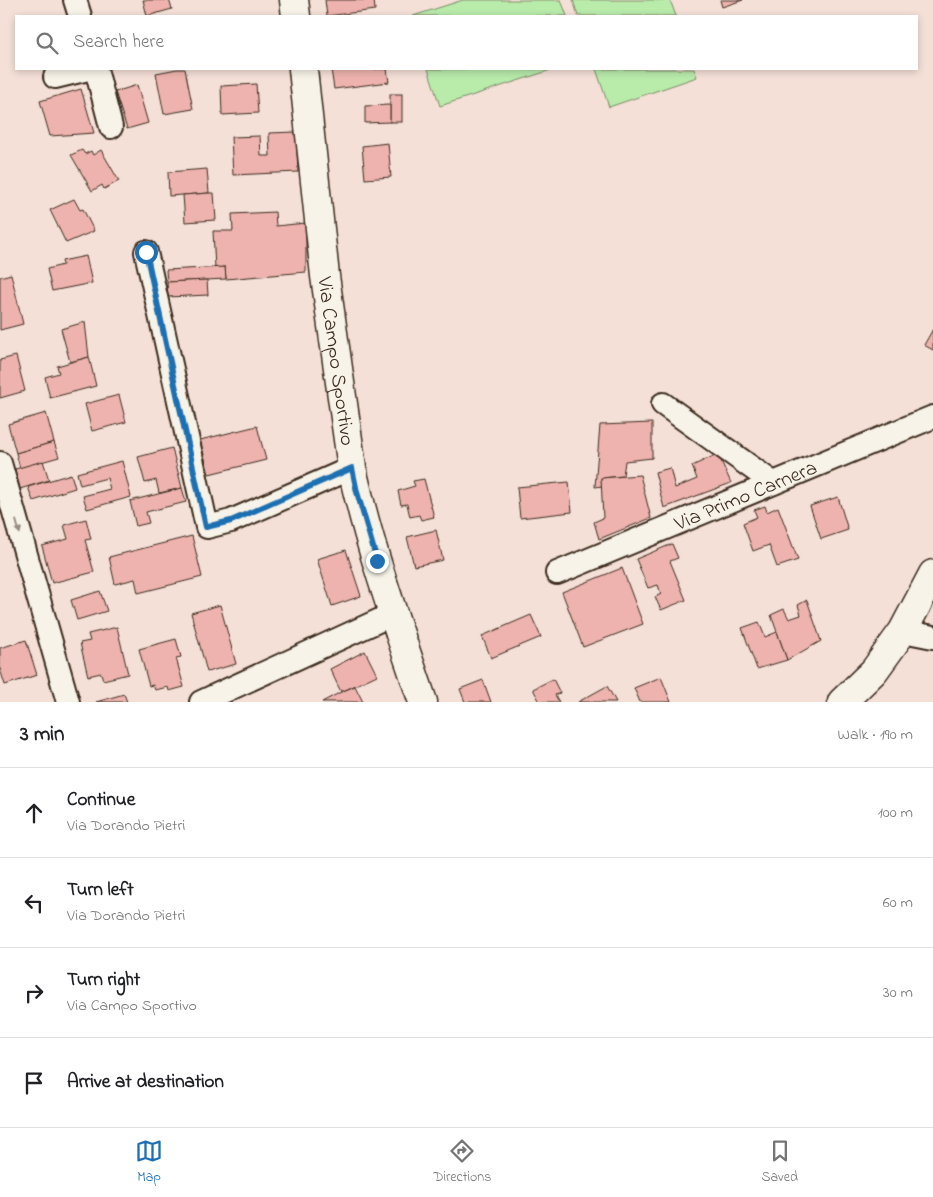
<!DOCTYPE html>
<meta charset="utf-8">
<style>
body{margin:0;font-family:"Indie Flower",sans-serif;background:#f2f2f2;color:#202124}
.stop{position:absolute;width:15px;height:15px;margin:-11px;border:4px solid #1f6fb2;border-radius:50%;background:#fff}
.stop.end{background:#1f6fb2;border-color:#fff;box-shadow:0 1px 5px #0008}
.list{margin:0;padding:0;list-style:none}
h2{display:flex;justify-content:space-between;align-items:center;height:65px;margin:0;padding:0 20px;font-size:21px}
h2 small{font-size:16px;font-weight:400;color:#757577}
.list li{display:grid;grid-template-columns:32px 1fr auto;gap:15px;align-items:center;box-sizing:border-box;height:90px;padding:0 20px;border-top:1px solid #e0e0e0}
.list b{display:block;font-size:19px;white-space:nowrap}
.list p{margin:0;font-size:16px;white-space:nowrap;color:#757577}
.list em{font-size:16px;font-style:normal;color:#757577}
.icon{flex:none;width:28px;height:28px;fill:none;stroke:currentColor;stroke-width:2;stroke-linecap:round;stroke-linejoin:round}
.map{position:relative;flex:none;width:933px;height:702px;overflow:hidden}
.search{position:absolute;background:#fff;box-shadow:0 2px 8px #0003;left:15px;right:15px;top:15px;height:55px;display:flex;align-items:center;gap:12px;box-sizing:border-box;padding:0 18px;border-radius:0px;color:#757577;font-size:19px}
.sheet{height:425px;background:#fff}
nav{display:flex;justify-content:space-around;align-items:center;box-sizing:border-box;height:70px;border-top:1px solid #e0e0e0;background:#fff;font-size:14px;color:#757577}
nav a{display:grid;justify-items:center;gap:2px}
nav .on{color:#1f6fb2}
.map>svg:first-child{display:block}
.garden{fill:#b9ebab;stroke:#7a8a64}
.building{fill:#eeb3ae;stroke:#3b2a1e}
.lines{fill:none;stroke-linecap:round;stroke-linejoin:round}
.minor-casing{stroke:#3b2a1e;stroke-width:26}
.tertiary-casing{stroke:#3b2a1e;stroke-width:31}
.secondary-casing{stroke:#3b2a1e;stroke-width:31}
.minor{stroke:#f7f3e8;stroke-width:22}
.tertiary{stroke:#f7f3e8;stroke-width:28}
.secondary{stroke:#f7f3e8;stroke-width:28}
.oneway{fill:#998e83}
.route{stroke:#1f6fb2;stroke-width:6}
.labels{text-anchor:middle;stroke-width:5;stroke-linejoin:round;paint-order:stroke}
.street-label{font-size:21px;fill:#3b2a1e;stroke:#f7f3e8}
</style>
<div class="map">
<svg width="933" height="702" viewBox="0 0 933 702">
<rect width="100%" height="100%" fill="#f4e0d7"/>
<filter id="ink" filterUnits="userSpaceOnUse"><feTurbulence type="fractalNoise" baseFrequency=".02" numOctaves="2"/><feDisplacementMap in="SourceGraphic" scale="10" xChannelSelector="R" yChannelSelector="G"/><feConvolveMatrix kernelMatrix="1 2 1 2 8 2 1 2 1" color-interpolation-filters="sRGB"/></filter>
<g filter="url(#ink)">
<g class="garden">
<polygon points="463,0 561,0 567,16 413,16"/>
<polygon points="573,0 670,0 676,16 578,16"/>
<polygon points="428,69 554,69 440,106"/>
<polygon points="596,69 694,69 697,77 609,107"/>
</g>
<g class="building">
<polygon points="143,0 169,0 172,9 147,16"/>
<polygon points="325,0 374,0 375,10 327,16"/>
<polygon points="720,0 743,0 722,7"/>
<polygon points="177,69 185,69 193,109 164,114 156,73"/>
<polygon points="331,69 387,69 389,82 334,89"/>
<polygon points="256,84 258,113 222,115 221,86"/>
<polygon points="137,85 148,123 127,129 115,92"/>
<polygon points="81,89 94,133 50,136 40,101"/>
<rect x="390" y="94" width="12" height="28"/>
<polygon points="390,105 390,122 365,123 365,106"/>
<polygon points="296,132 298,172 233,175 231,137 260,136 261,156 270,156 269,133"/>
<polygon points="388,143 391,177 365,179 362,146"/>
<polygon points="82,150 85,154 91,151 93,155 101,150 119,181 104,189 102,185 92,191 71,155"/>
<polygon points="207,169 209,193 169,196 168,172"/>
<polygon points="209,193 214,193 216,220 185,222 183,195"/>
<polygon points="74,199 80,210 83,209 94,231 66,243 50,210"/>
<polygon points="275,212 276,226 306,223 306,272 226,279 225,267 215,268 213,231 233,231 232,214"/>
<polygon points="86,256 92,283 52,291 47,269 63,265 62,261"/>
<polygon points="225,267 226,279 167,282 166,270"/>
<polygon points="11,274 23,324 0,330 0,277"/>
<polygon points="207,280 208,295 168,297 167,282"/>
<polygon points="85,322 89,357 70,362 61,329"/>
<polygon points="933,329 933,350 924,345"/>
<polygon points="16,356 25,391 0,398 0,360"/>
<polygon points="89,357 96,386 50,398 45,377 59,373 57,366"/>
<polygon points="119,395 126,422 92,431 85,404"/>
<polygon points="46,413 54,442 16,453 8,424"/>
<polygon points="652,423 652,458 625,461 623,476 601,478 602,486 595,487 600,425"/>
<polygon points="257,426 266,460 209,474 200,440"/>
<polygon points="54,442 59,457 20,468 16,453"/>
<polygon points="172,448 182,488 159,493 156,480 145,483 138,457"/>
<polygon points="718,454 731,483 664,508 655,472 670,468 675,488 697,479 692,466"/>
<polygon points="43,461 49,480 20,489 15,469"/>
<polygon points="122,461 131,497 87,509 83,496 110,489 107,478 80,485 77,473"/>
<polygon points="71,474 75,488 33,501 28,487"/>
<polygon points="640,475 651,518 599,539 594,522 603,518 601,478"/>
<polygon points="424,479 434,517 421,520 419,515 410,517 407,504 401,505 398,491 415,486 413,481"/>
<polygon points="569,482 572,512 520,518 517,487"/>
<polygon points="182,488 186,502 146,512 149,523 136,526 130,501"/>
<polygon points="838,497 848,530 821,539 810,506"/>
<polygon points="765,506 767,512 778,507 798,560 777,567 769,545 753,551 743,523 757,517 754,510"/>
<polygon points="86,519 91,539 85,540 94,572 52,583 42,546 68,539 64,525"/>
<polygon points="436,530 443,560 414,566 407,537"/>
<polygon points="192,536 202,577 138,593 135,579 115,584 109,557"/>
<polygon points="672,544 678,558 670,561 686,600 661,610 655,597 661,594 658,585 648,588 636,559"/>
<polygon points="346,550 361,596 332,606 317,559"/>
<polygon points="622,568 643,624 583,647 562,592"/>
<polygon points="100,591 107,611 77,620 71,600"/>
<polygon points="807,600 821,641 787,660 771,615 784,609 789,619 801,615 798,605"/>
<polygon points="220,605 236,664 207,672 191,613"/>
<polygon points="531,615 541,637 491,658 482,636"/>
<polygon points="759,622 765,637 777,632 787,660 757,669 742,628"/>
<polygon points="117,627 128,674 103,680 101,673 88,676 80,643 90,641 88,634"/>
<polygon points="176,639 181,657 176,658 184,687 169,691 168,687 155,690 153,685 149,686 139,649"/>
<polygon points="26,640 37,675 5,685 0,669 0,648"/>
<polygon points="365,651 377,675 341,692 330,669"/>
<polygon points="661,677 671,702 640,702 634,688"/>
<polygon points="553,679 560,693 555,695 559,702 540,702 533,689"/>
<polygon points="483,680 491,702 465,702 460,689"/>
<polygon points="355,686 363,702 322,702 341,692"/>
<polygon points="607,686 616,702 578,702"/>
<polygon points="124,694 127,702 96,702"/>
</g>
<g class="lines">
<defs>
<g id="minor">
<polyline points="75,0 80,16"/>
<polyline points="96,69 111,127"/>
<polyline points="55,77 88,69"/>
<polyline points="146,252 207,527 231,521 352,468"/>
<polyline points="663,404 773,483"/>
<polyline points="0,463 68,702"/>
<path id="s1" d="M557,573l376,-156"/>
<polyline points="903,631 933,637"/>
<polyline points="201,702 393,614"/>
</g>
<g id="tertiary">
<polyline points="294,0 296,16"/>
<path id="s2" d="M303,69l22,207 27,192c17,79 45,157 71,234"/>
</g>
<polyline id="secondary" points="842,702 874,671 903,631 933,574"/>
</defs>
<use href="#minor" class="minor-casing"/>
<use href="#tertiary" class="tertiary-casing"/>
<use href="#secondary" class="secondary-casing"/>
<use href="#minor" class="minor"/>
<use href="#tertiary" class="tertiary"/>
<use href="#secondary" class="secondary"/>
</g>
<defs><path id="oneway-solid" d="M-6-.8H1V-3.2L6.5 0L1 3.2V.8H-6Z" transform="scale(1.25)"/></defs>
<use class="oneway" href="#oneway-solid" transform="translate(18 527) rotate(74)"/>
</g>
<g class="lines" filter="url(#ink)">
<polyline class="route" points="146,252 206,527 231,521 352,468 357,492 377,561"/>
</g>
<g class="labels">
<g class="street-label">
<text dy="7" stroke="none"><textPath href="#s2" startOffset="294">Via Campo Sportivo</textPath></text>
<text dy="7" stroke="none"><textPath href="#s1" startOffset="204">Via Primo Carnera</textPath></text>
</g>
</g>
</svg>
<div class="stop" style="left:146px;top:252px"></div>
<div class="stop end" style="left:377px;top:561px"></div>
<div class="search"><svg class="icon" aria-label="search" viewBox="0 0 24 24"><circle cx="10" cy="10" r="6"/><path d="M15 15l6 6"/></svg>Search here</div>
</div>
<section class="sheet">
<h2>3 min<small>Walk · 190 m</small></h2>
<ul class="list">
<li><svg class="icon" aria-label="ahead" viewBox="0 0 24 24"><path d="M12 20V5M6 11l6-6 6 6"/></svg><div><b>Continue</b><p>Via Dorando Pietri</p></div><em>100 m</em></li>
<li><svg class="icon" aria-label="left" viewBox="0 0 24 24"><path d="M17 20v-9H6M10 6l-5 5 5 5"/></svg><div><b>Turn left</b><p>Via Dorando Pietri</p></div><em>60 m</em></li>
<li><svg class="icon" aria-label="right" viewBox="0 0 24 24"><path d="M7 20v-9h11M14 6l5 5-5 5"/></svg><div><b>Turn right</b><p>Via Campo Sportivo</p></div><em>30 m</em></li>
<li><svg class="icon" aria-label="arrive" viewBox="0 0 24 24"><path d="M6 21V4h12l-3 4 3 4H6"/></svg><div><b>Arrive at destination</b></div></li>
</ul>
</section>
<nav>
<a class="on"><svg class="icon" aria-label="map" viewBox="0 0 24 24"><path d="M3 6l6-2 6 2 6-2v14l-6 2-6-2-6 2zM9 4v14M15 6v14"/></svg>Map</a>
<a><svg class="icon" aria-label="directions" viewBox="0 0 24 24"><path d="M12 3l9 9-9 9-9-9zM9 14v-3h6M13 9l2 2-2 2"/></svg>Directions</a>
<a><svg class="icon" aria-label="saved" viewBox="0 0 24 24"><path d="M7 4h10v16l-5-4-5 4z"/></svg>Saved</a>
</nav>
